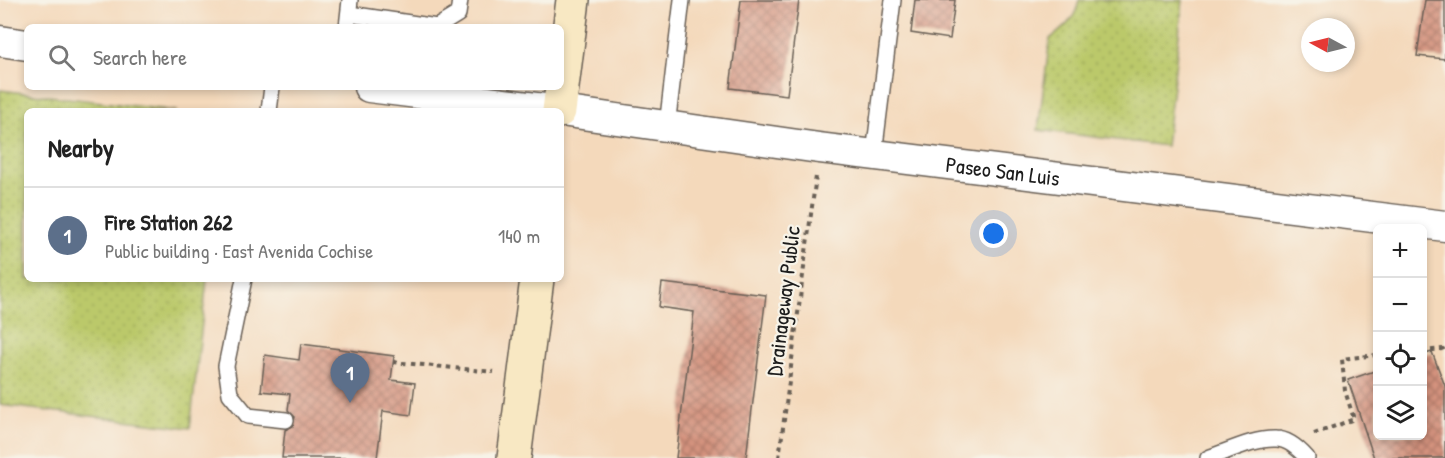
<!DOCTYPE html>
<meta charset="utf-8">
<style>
body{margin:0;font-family:"Patrick Hand",sans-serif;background:#f2f2f2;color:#222}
.controls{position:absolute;right:18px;bottom:18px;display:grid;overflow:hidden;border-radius:9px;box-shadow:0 3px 9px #0003}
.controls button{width:54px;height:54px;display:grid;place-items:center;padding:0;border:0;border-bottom:2px solid #e0e0e0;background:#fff;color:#222;font:30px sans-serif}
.compass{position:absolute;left:1301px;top:18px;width:54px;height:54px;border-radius:50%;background:#fff;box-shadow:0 3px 9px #0003;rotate:277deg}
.you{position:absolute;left:994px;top:234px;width:21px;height:21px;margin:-15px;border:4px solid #fff;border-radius:50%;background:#1a73e8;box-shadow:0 0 0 9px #1a73e833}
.badge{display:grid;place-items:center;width:39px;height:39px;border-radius:50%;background:#1f6fb2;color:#fff;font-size:20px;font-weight:700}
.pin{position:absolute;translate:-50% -50px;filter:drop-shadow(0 2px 3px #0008)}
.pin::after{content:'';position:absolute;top:32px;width:21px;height:18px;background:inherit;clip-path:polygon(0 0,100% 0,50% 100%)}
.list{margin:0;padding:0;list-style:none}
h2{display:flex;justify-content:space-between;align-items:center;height:78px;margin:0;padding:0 24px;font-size:26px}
h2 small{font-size:20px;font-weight:400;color:#767676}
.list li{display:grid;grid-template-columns:39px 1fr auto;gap:18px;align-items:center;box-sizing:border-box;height:96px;padding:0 24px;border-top:2px solid #e0e0e0}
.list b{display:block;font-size:22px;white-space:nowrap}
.list p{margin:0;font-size:20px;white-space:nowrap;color:#767676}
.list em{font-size:20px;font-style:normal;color:#767676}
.icon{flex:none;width:33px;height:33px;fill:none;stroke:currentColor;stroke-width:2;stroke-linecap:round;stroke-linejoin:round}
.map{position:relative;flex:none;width:1445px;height:458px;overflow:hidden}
.search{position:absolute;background:#fff;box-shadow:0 3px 9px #0003;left:24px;top:24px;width:540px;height:66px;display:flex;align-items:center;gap:15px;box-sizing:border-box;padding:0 21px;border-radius:9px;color:#767676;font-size:22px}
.panel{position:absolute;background:#fff;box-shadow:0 3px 9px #0003;left:24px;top:108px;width:540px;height:174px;border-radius:9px}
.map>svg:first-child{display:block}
.grass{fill:url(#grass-dots);stroke:#6c7244;stroke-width:1.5}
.building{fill:url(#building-cross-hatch)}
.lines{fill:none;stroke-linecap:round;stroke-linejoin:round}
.lane-casing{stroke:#685e54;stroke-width:18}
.street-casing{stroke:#685e54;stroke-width:33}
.secondary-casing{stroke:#685e54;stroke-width:36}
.path{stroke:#685e54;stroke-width:4;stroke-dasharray:4.5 4.5;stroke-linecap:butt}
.lane{stroke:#fff;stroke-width:15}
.street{stroke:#fff;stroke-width:30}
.secondary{stroke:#f8e8c3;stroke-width:33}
.labels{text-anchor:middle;stroke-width:4.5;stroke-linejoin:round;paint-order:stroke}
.street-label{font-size:22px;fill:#1c1c1c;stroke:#f7f3e8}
</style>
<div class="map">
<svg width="1445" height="458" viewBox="0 0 1445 458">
<defs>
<pattern id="grass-dots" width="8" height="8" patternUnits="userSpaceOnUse" patternTransform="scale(1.5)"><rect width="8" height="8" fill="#bbc96b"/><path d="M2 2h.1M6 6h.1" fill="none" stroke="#a0ac5c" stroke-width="1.8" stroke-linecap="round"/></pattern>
<pattern id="building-cross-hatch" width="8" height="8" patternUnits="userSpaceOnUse" patternTransform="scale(1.5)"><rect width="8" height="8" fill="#d4937e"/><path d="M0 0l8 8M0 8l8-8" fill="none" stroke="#ab7766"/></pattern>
</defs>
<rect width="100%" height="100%" fill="#f7f3e8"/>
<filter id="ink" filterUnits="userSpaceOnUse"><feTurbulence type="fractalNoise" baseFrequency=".0167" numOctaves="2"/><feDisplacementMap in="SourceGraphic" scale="12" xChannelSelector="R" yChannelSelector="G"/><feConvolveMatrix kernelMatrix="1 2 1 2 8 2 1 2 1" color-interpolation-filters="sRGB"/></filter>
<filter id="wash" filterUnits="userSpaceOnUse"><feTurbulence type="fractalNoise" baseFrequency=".008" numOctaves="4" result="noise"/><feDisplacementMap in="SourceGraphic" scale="24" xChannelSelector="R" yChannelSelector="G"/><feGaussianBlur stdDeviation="1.35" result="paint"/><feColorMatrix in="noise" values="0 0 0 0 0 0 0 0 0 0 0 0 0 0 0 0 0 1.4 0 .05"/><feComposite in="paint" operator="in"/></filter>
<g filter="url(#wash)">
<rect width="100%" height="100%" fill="#f4d9bb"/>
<g class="grass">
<path d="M1079,0h104l-17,146 -128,-16 12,-91c14,-11 26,-20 29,-39z"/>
<polygon points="0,90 177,111 27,111 27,279 207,279 190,428 0,405"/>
</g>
<g id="blocks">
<g class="building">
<polygon points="741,0 799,0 787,95 730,88"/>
<polygon points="915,0 955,0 950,39 911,33"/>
<polygon points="1425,0 1445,0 1445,59 1417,56"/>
<polygon points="662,283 766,295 746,458 676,458 694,312 659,307"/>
<polygon points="301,344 394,356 391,380 415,383 411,415 383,411 377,458 282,458 285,430 293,426 295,417 288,410 290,394 261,391 265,355 299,360"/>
<polygon points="1432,352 1445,386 1445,458 1374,458 1348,380 1377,370 1377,435 1422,435 1422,355"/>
</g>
</g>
</g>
<g filter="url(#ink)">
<use href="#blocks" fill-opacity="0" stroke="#685e54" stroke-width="1.5"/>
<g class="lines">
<defs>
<g id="lane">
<polyline points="349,14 437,27"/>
<polyline points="347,27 350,0"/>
<polyline points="437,27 458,14 460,0"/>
<polyline points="269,111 272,87"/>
<polyline points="667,126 682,0"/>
<polyline points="874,154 893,0"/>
<polyline points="244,279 226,366 230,394 248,416 286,420"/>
<path d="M1208,458c21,-7 46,-20 68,-19 12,0 23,10 31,19"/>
</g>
<g id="street">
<polyline points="0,41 27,45"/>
<polyline points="369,87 561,111"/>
<path id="s1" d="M561,111l258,37 626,78"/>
</g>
<g id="secondary">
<polyline points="559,111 573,0"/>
<polyline points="514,458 537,279"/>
</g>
</defs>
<use href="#lane" class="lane-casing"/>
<use href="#street" class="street-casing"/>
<use href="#secondary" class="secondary-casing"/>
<g class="path">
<polyline points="1422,351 1443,349 1445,354"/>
<polyline points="393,362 494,372"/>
<polyline points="1314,434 1354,419 1345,391 1342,359 1378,355"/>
<polyline points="779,458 816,176"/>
</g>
<use href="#lane" class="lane"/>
<use href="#street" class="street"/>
<use href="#secondary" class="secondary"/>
</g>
</g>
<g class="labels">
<g class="street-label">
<text dy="8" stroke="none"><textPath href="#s1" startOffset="446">Paseo San Luis</textPath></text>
<text transform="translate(783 301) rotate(-83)" y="8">Drainageway Public</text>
</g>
</g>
</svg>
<div class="controls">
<button>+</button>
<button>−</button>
<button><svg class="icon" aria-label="locate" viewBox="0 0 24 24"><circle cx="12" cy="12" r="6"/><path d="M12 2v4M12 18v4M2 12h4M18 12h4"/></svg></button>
<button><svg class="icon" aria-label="layers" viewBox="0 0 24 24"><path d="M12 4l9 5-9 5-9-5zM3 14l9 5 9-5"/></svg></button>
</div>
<svg class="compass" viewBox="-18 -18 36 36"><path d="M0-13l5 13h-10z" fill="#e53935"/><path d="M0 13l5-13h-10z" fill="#767676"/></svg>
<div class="you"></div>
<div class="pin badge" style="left:350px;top:403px;background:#5c6f8a">1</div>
<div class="search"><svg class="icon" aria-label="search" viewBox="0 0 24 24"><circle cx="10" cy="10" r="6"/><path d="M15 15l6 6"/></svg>Search here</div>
<section class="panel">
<h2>Nearby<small></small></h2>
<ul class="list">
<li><span class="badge" style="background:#5c6f8a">1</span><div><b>Fire Station 262</b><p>Public building · East Avenida Cochise</p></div><em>140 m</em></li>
</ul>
</section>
</div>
